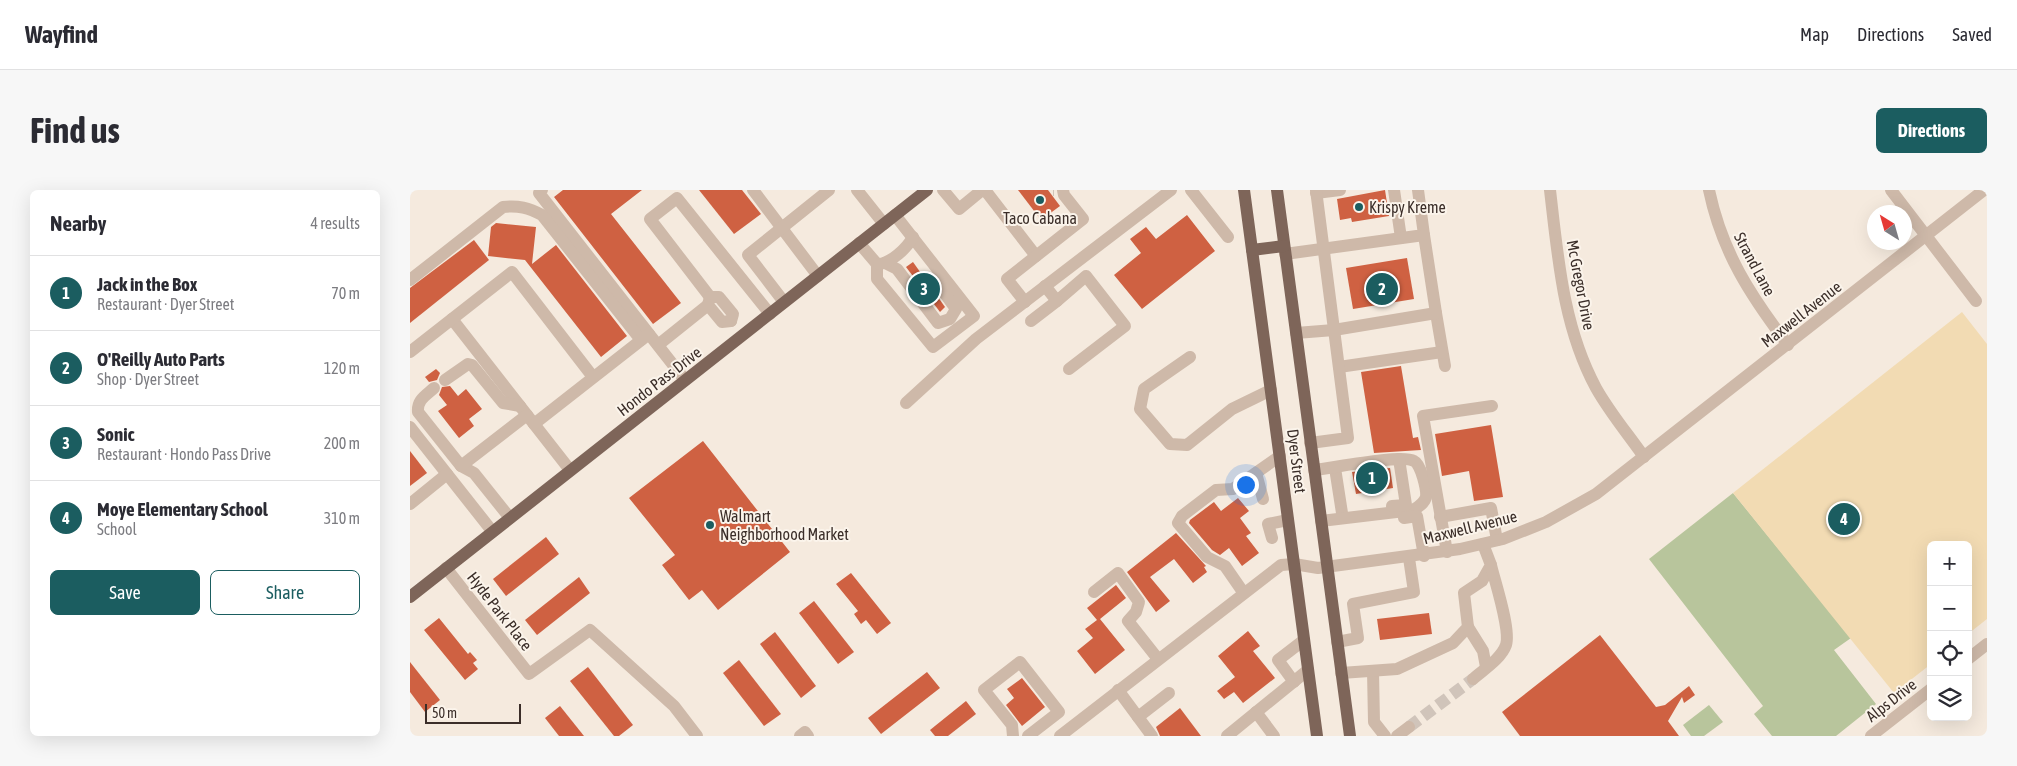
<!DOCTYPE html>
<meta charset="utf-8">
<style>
body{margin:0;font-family:"Asap Condensed",sans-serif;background:#f7f7f7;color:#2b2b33}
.controls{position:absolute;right:15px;bottom:15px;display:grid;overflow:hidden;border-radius:8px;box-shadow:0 5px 20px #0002}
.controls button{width:45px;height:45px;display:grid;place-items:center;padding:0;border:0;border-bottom:1px solid #e1e1e2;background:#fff;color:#2b2b33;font:25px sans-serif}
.compass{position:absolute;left:1457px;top:15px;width:45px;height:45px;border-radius:50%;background:#fff;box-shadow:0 5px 20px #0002;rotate:323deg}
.scale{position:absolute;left:15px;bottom:12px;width:96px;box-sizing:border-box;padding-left:5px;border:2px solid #3b2e29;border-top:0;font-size:14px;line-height:18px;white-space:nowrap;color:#3b2e29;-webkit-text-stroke:4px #fbf4eb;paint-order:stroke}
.you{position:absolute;left:835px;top:294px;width:18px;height:18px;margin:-12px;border:4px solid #fff;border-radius:50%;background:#1a73e8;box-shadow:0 0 0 8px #1a73e833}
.badge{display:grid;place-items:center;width:32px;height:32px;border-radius:50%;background:#1b5d60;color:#fff;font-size:16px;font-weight:700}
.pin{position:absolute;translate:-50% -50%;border:2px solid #fff;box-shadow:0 1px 5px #0006}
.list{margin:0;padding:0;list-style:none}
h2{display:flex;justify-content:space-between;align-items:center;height:65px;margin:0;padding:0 20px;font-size:21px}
h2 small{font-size:16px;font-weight:400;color:#7c7c81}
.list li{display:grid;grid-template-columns:32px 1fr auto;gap:15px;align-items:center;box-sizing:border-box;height:75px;padding:0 20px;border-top:1px solid #e1e1e2}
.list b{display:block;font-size:19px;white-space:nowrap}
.list p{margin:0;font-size:16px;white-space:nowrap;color:#7c7c81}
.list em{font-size:16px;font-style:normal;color:#7c7c81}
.actions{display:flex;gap:10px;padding:15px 20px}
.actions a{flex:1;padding:11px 0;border:1px solid #1b5d60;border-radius:8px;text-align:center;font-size:18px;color:#1b5d60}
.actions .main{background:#1b5d60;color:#fff}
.icon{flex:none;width:28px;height:28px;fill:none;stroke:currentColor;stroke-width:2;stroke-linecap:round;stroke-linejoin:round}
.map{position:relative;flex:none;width:1577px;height:546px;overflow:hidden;border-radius:8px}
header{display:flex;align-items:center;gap:30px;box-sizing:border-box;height:70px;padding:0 25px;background:#fff;border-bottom:1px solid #e1e1e2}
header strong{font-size:24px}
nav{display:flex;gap:28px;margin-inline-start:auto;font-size:18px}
.intro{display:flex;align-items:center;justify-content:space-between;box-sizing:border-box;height:120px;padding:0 30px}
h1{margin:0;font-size:35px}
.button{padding:12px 22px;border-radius:8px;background:#1b5d60;color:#fff;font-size:18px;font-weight:700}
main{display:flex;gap:30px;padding:0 30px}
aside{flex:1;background:#fff;border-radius:8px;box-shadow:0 5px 20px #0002}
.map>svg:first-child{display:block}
.green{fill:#b8c59c}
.sand{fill:#f2dbb3}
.building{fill:#cf6142}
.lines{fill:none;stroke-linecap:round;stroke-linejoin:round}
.minor-tunnel{stroke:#d0c4ba;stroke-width:12;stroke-dasharray:12 6;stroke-linecap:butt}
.minor{stroke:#ceb9a9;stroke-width:12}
.major{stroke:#7e6559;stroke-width:12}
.poi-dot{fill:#1b5d60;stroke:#fbf4eb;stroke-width:2}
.labels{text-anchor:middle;stroke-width:4;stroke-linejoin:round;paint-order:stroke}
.poi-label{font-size:16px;fill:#3b2e29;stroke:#fbf4eb;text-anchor:start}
.street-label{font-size:16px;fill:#3b2e29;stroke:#fbf4eb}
</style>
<header>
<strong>Wayfind</strong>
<nav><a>Map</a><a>Directions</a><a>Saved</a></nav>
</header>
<div class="intro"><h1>Find us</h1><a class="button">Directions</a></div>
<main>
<aside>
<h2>Nearby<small>4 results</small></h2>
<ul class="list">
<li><span class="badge">1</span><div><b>Jack in the Box</b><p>Restaurant · Dyer Street</p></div><em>70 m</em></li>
<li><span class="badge">2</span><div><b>O'Reilly Auto Parts</b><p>Shop · Dyer Street</p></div><em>120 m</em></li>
<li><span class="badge">3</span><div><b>Sonic</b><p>Restaurant · Hondo Pass Drive</p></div><em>200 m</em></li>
<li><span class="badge">4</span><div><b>Moye Elementary School</b><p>School</p></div><em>310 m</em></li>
</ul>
<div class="actions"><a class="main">Save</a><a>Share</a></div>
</aside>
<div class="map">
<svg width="1577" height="546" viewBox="0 0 1577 546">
<rect width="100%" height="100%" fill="#f5eade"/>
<g class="green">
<polygon points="1323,303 1441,448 1424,460 1466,514 1426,546 1362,546 1344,524 1353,516 1239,369"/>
<polygon points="1299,515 1313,532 1294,546 1281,546 1273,535"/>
</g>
<polygon class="sand" points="1552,122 1577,154 1577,429 1558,444 1558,355 1521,355 1521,474 1484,503 1323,303"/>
<g class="building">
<polygon points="153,0 232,0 201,24 271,113 243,134 144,7"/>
<polygon points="289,0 332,0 351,24 324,44"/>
<polygon points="608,0 638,0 650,16 631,30"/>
<polygon points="975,0 979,26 942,32 941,28 930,30 927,9"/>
<polygon points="777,25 805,61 732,119 704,85 731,63 720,49 736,37 746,49"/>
<polygon points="86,33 126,37 122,74 146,55 217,146 191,167 115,70 78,66 81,37"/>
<polygon points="64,50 79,70 0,133 0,98"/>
<polygon points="997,68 1004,109 943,119 936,78"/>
<polygon points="503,72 535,117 530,122 496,77"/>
<polygon points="991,176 1003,248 1008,247 1011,260 964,263 951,182"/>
<polygon points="26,179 30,183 27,190 19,192 15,187"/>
<polygon points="40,196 48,206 56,199 72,219 59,229 64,236 49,248 28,221 37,215 29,205 32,197"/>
<polygon points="1081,235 1093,307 1064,311 1059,281 1032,286 1025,244"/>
<polygon points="293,251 380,362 308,420 292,400 279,410 252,375 265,365 219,308"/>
<polygon points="0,261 17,283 0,296"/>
<polygon points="980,278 983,298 946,304 942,282"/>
<polygon points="828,308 839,321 830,328 841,343 836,346 849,363 832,376 819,358 810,365 802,360 779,333 780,330 804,312 811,321"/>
<polygon points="766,343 796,376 794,377 797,382 783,393 764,369 740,387 760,411 746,422 717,382"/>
<polygon points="136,347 149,364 96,406 83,389"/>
<polygon points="441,383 481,433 467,444 456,430 451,434 444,424 448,421 426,394"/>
<polygon points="169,387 180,403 127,445 115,430"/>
<polygon points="706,395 716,408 690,429 715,460 685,484 667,461 683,448 675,439 687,430 677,418"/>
<polygon points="404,411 444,462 428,474 389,423"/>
<polygon points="1019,423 1022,444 970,450 967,429"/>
<polygon points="29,428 58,464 60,462 67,470 63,473 68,479 55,490 14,440"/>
<polygon points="838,441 850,456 843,461 865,488 833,513 824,502 814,509 807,501 825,487 808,466"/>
<polygon points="365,442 406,496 391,508 350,454"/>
<polygon points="1190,445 1246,517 1255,515 1279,496 1285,505 1274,513 1272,507 1258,531 1269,546 1110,546 1092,522"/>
<polygon points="329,470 371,524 354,536 313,483"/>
<polygon points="0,472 30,510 15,522 0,502"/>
<polygon points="178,477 223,535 209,546 204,546 160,491"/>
<polygon points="517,482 530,498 471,544 458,528"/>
<polygon points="612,488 635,517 612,536 596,515 604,508 597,499"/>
<polygon points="556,511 566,524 538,546 525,546 520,540"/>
<polygon points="150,516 174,546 149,546 135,528"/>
<polygon points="770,518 791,546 750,546 746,537"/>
</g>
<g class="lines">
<g class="minor-tunnel">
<polyline points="643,0 644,0"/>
<polyline points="999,537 1063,489"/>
</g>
<g class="minor">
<polyline points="132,0 129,3 239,144"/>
<polyline points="343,0 408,86"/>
<polyline points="447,0 474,34"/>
<polyline points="533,0 549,19 572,0"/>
<polyline points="575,0 626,66"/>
<polyline points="781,0 818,47"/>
<polyline points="984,0 991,48"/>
<path d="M1140,0c8,68 13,137 46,198 14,25 32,46 48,69"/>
<path d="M1299,0c13,62 41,105 79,155"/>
<polyline points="1481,0 1566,111"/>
<polyline points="906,3 930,0"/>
<polyline points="449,53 467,74 467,89 523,157 564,126 485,25"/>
<polyline points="875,64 1014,45 1008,0"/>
<polyline points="475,73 487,79 528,133 540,129 546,119 525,90"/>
<path d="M469,74c12,-1 28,-16 34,-27"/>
<path d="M0,90l93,-73c15,-2 26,1 39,8l99,125"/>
<polyline points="300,107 240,29 267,8 360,124"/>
<polyline points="300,107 298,115 312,132 321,131"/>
<polyline points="300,107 309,107 323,124 321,131"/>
<polyline points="647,111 676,86 715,136 659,179"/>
<polyline points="374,112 338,65 419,0"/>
<polyline points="615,112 597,89 673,29 654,5 653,0"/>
<polyline points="1026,123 1035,176"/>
<polyline points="42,129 160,280"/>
<polyline points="621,131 647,111 635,96"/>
<polyline points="886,143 924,140 1026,123 1014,45"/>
<polyline points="248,155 298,115"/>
<polyline points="0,162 102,82 183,187"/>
<polyline points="780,167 734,199 730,219 760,254 777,255 822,219 861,200"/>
<polyline points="929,177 1032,162"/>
<polyline points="35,190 58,174 62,175 93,213 110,216"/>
<path d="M24,198c-9,8 -17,12 -16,24l43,54 13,7 36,45"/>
<polyline points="496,213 566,149 761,0"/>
<polyline points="124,234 239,144 275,190"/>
<polyline points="0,237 37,284"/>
<polyline points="900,253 938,248 906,0"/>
<polyline points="51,276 117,225"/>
<polyline points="925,278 932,323"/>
<path d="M904,280c19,-2 87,-16 100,-9 7,3 13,29 12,36 -2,7 -8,10 -13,13l-92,11"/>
<polyline points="846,283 853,309"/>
<polyline points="0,314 37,284 82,341"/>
<polyline points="982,316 996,315 989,269"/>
<polyline points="1030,327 1081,318 1087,350"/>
<polyline points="994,328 1007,326 1014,366"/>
<polyline points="862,348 858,334 878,330"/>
<polyline points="1037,362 1013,226 1082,216"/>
<polyline points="36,378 119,484 180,440 264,516 287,546"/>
<polyline points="684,402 708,383 729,412 726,422 718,431 748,469"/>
<polyline points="833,402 815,376 797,367 768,333 772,326 806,300 823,299 870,266"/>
<polyline points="1058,437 1073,461 1076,477"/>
<polyline points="927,452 948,448 943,414 1004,402 999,368"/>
<polyline points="1558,469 1577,454"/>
<polyline points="963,481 964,532 975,546"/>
<polyline points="931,483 987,479 1043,453 1058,437 1054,403 1072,391 1081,375 1073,354"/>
<path d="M1063,489c10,-9 28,-20 33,-34 5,-15 -11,-63 -15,-80"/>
<polyline points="884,492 868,470 894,450"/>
<polyline points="708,500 742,546"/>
<polyline points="846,522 864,546"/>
<polyline points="728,527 759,503"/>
<polyline points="390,546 395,542 398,546"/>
<polyline points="603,546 602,535 574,500 610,472 649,522 618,546"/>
<polyline points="650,546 871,375 884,374 908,378 1050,359 1093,349 1136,332 1186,304 1574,0"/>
<polyline points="817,546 898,480"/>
<polyline points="987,546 999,537"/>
<polyline points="1461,546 1521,499"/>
</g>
<g class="major">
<polyline points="834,0 907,546"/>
<polyline points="867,0 940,546"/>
<polyline points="842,60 874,56"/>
<polyline points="0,407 517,0"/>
</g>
</g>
<g class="poi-dot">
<circle cx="630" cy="10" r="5"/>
<circle cx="949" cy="17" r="5"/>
<circle cx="300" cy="335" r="5"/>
</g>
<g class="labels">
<g class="poi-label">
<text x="959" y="23">Krispy Kreme</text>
<text x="630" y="34" text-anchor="middle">Taco Cabana</text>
<text x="310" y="332">Walmart<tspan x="310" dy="18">Neighborhood Market</tspan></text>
</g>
<g class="street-label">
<text transform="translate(1345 74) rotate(62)" y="6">Strand Lane</text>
<text transform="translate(1171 95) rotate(79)" y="6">Mc Gregor Drive</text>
<text transform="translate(1391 124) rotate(-38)" y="6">Maxwell Avenue</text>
<text transform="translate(249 191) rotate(-38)" y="6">Hondo Pass Drive</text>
<text transform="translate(887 271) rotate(83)" y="6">Dyer Street</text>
<text transform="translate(1060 337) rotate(-14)" y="6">Maxwell Avenue</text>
<text transform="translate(90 421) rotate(52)" y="6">Hyde Park Place</text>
<text transform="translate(1481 510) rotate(-38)" y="6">Alps Drive</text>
</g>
</g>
</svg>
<div class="controls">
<button>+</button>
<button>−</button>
<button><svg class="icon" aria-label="locate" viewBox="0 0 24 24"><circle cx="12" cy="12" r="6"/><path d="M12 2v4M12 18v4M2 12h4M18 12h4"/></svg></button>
<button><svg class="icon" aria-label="layers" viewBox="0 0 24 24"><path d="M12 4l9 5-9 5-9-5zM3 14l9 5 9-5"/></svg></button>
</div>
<svg class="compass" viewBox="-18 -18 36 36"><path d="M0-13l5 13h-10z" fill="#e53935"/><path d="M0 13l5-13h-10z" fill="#7c7c81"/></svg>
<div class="scale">50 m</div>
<div class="you"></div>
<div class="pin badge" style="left:962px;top:288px">1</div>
<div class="pin badge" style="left:972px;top:99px">2</div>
<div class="pin badge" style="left:514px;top:99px">3</div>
<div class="pin badge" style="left:1434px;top:329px">4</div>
</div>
</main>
